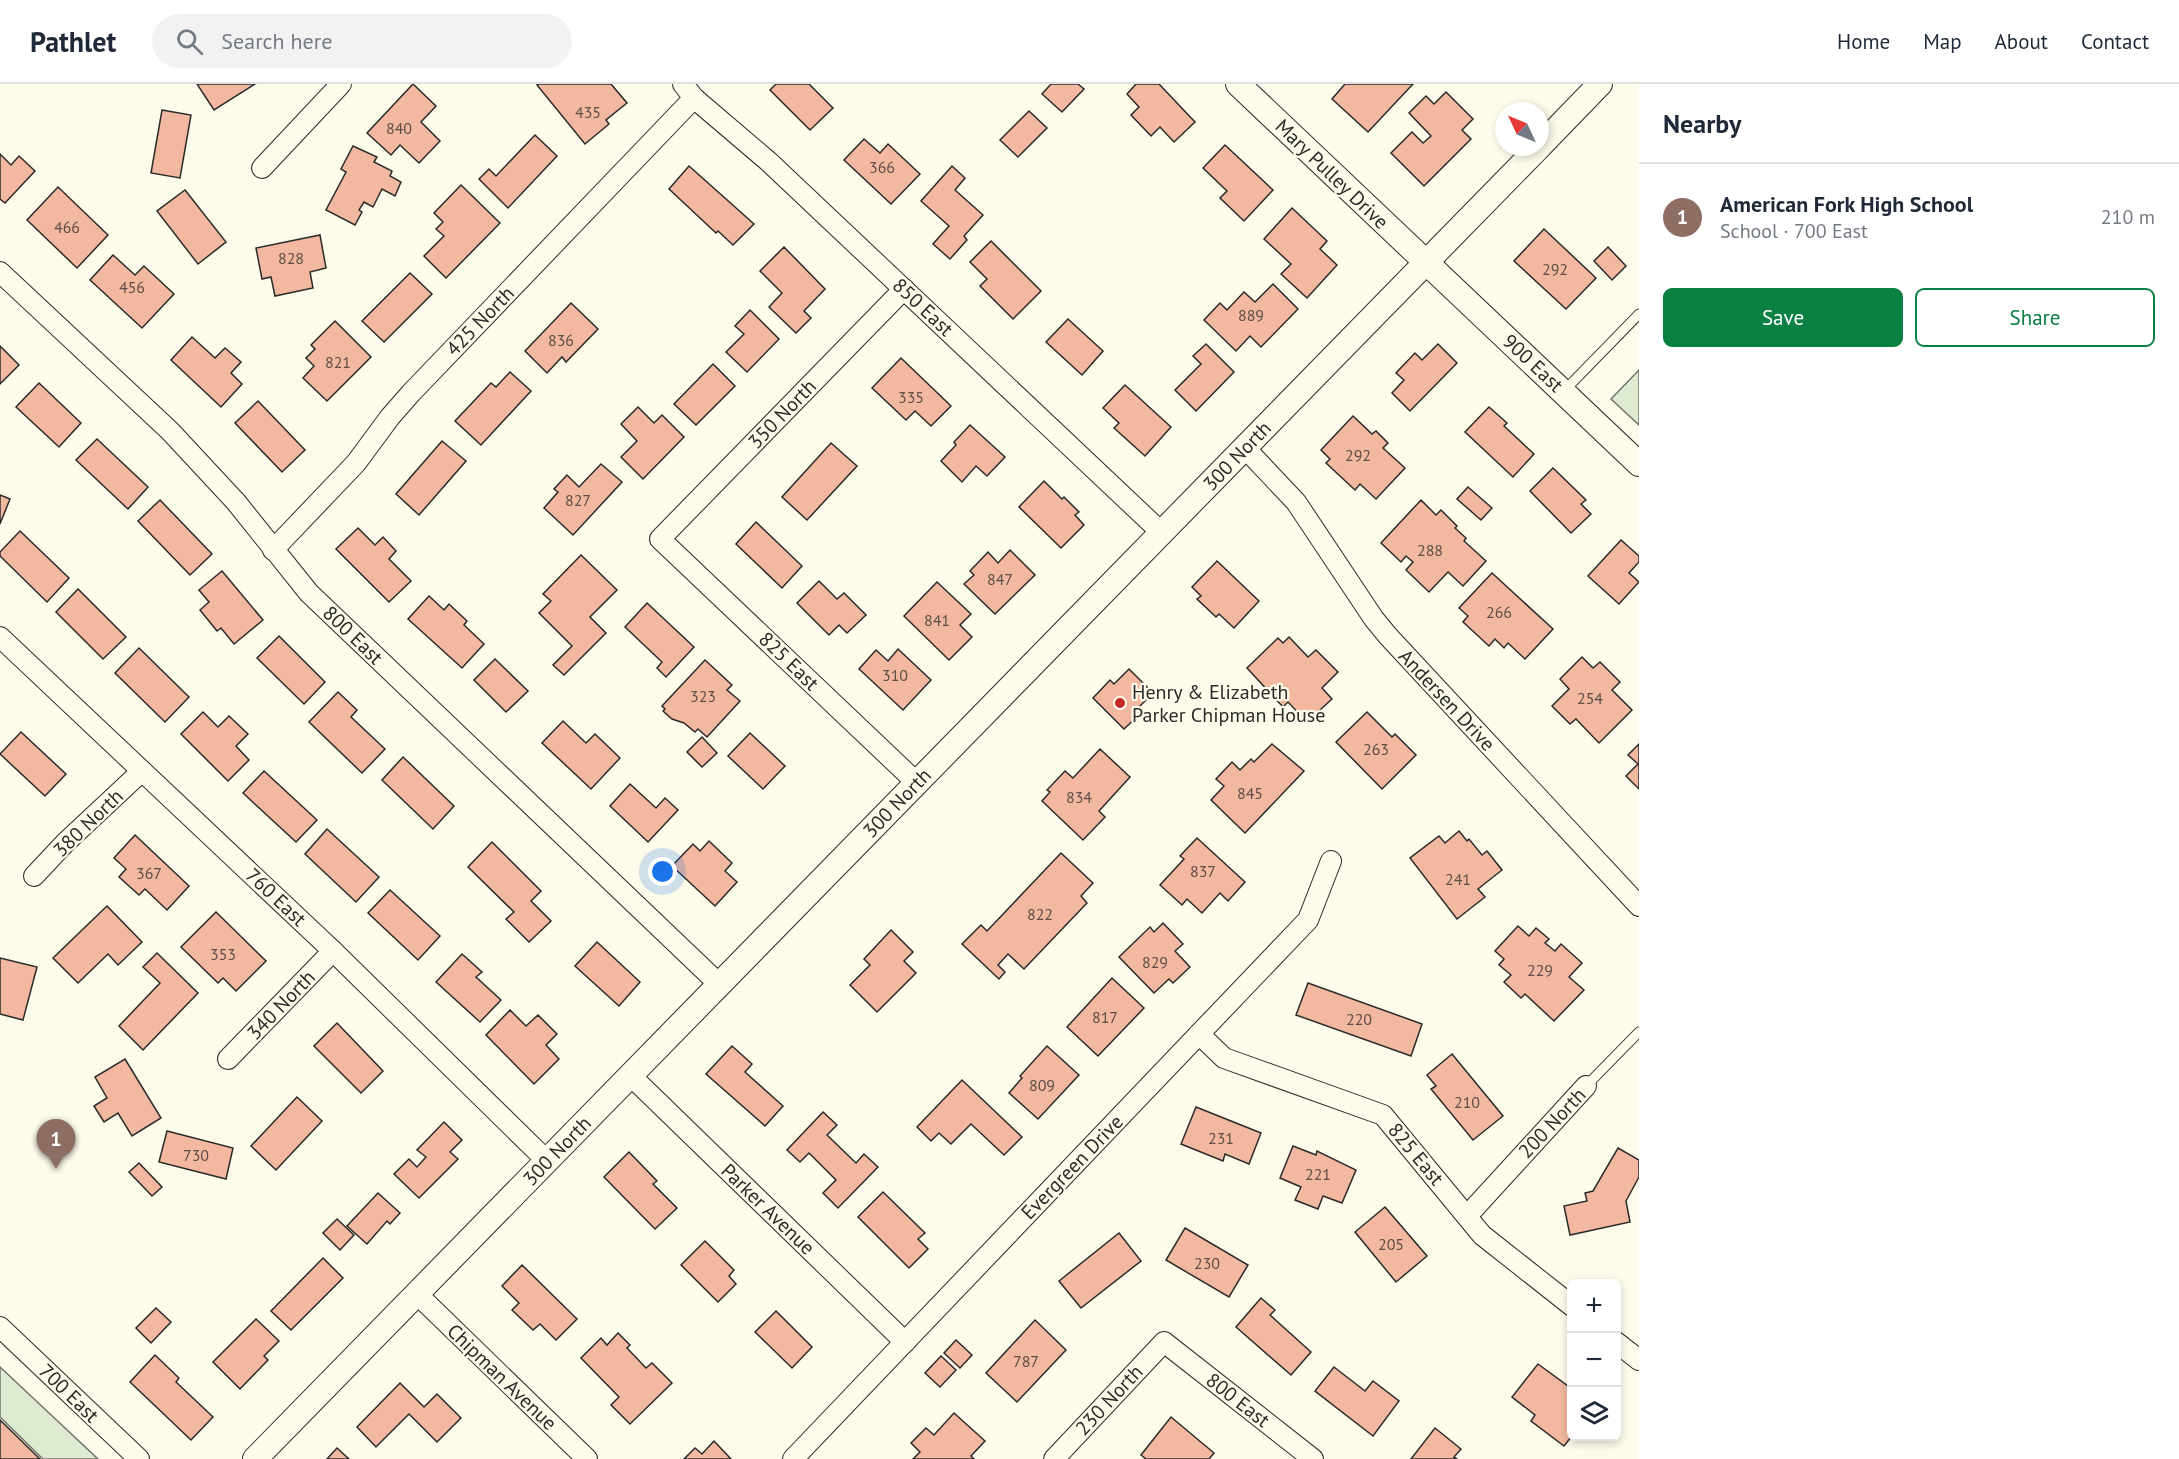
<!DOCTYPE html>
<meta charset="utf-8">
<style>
body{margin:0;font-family:"PT Sans",sans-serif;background:#f2f2f3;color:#1f2937}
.controls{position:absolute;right:18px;bottom:18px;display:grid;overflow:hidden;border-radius:9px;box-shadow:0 3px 9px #0003}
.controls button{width:54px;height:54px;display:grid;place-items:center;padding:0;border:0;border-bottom:2px solid #e0e1e3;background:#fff;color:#1f2937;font:30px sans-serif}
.compass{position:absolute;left:1495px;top:18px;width:54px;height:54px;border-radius:50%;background:#fff;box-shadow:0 3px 9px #0003;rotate:314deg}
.you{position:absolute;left:663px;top:788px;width:21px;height:21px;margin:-15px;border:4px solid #fff;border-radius:50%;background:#1a73e8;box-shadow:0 0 0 9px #1a73e833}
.badge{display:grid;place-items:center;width:39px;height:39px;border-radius:50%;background:#0b8043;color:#fff;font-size:20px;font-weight:700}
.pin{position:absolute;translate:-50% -50px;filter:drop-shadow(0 2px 3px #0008)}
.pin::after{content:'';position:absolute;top:32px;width:21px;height:18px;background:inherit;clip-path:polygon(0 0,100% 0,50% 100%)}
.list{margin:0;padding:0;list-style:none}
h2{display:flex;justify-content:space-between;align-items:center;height:78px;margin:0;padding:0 24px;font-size:26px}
h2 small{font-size:20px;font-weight:400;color:#747a83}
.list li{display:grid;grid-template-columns:39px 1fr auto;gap:18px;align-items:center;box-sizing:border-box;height:108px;padding:0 24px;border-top:2px solid #e0e1e3}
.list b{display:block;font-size:22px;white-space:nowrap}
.list p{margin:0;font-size:20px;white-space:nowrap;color:#747a83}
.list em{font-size:20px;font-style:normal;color:#747a83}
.actions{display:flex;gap:12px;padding:18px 24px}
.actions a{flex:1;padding:14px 0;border:2px solid #0b8043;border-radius:9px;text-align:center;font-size:21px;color:#0b8043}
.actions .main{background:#0b8043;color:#fff}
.icon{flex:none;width:33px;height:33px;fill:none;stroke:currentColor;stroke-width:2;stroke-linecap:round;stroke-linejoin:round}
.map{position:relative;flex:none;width:1639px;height:1375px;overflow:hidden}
header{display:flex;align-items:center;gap:36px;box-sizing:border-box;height:84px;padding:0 30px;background:#fff;border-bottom:2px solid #e0e1e3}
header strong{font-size:28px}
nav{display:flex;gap:33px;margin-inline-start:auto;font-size:21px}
.search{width:420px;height:54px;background:#f2f2f3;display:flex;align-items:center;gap:15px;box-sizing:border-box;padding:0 21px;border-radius:33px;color:#747a83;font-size:22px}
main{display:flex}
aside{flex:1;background:#fff}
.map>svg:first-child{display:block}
.green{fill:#deebd1;stroke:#74746e;stroke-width:1.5}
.building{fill:#f2b8a0;stroke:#2b2b2b;stroke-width:1.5}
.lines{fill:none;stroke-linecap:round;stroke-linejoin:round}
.service-casing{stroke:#2b2b2b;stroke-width:11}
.minor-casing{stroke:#2b2b2b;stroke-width:22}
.tertiary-casing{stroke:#2b2b2b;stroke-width:26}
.service{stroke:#fdfbea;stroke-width:9}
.minor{stroke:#fdfbea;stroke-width:20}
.tertiary{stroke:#fdfbea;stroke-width:24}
.poi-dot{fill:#c62828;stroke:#fdfbea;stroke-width:2}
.labels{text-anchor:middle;stroke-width:4.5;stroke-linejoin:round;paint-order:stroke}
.number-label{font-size:16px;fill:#5d4e48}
.street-label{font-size:20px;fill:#2b2b2b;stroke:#fdfbea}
.poi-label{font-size:20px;fill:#2b2b2b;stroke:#fdfbea;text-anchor:start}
</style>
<header>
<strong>Pathlet</strong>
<div class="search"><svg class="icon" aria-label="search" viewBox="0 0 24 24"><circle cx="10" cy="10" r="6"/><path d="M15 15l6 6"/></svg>Search here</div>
<nav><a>Home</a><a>Map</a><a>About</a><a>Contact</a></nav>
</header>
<main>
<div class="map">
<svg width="1639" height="1375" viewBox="0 0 1639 1375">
<rect width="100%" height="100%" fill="#fdfbea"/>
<g class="green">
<polygon points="1639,286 1639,341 1611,315"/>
<polygon points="0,1283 98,1375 43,1375 0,1333"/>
</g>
<g class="building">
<polygon points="197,0 255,0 214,26"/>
<polygon points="413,0 436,22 421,38 440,57 419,79 400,61 391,71 367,49"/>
<polygon points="539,0 611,0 627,19 606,36 609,40 585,60 537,1"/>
<polygon points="776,0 809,0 833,24 810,46 770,6"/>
<polygon points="1051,0 1078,0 1084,5 1062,28 1042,10"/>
<polygon points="1136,0 1159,0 1195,38 1174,58 1160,43 1151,52 1131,31 1139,23 1127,10"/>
<polygon points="1345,0 1413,0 1368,48 1332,15"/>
<polygon points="1446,8 1473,35 1462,46 1471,55 1424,102 1391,69 1412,48 1423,59 1431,52 1409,29 1426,12 1434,20"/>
<polygon points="162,26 191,31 180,94 151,89"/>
<polygon points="1029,27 1047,44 1018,73 1000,56"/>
<polygon points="535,51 557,72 508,124 479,95 489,85 496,92"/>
<polygon points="864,55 880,69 888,60 920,90 891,120 844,76"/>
<polygon points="1225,61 1273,106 1244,137 1220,114 1227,107 1203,84"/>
<polygon points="353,62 377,73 374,78 392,87 390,92 401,98 395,112 382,105 373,123 364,118 359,126 362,128 355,141 326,126 346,88 341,85"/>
<polygon points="0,70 11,81 19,72 35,87 5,119 0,115"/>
<polygon points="689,82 754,140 733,161 718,147 716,149 669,105"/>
<polygon points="952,82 965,94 955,106 983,131 964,152 967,156 950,175 933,160 949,142 921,117"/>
<polygon points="461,101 500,139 446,194 424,172 444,152 436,145 443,138 434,129"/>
<polygon points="58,103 108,151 77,184 27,136"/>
<polygon points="185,106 226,158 198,180 157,127"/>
<polygon points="1292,124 1327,157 1320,165 1337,181 1307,214 1281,190 1291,180 1264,155"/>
<polygon points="1544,145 1596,194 1566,225 1514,177"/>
<polygon points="320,151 326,184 310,188 313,204 275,212 271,193 262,195 256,164"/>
<polygon points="991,157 1041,207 1013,235 980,202 987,195 970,178"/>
<polygon points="784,163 825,205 804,227 811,234 796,249 769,223 782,209 760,187"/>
<polygon points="1608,163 1626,182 1612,196 1594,177"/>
<polygon points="113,171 135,191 144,182 174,210 142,244 90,196"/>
<polygon points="410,189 432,210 384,258 362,237"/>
<polygon points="1273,200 1298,225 1261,263 1250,252 1236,267 1204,236 1220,219 1227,226 1244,208 1255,218"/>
<polygon points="571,219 598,245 566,278 562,273 547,289 525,267"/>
<polygon points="750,226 779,255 747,288 726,268 744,250 735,242"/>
<polygon points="1068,235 1103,267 1082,291 1046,258"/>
<polygon points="335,237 371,273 327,317 303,294 314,282 306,274 315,265 311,261"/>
<polygon points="192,253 215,274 225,264 241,278 231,289 242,300 221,323 171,276"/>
<polygon points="1206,260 1234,288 1196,327 1175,306 1201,280 1193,272"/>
<polygon points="1438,260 1457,279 1410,327 1392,309 1404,296 1396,289 1415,269 1422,276"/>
<polygon points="0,262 19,281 0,300"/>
<polygon points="901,274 951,322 931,342 915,327 906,336 872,304"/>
<polygon points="713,280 735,302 696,341 674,320"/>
<polygon points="510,288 531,307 481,361 455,337 491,299 496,303"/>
<polygon points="39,299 81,339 59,363 16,323"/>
<polygon points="1125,301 1171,343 1145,372 1114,344 1119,339 1103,324"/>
<polygon points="258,317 305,366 282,388 235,339"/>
<polygon points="638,323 654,339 662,331 684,353 643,395 621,373 637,357 621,340"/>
<polygon points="1489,323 1507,339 1504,342 1534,370 1513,393 1465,348"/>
<polygon points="1353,332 1372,350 1376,347 1388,359 1383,364 1405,384 1376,415 1360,400 1355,406 1326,379 1330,375 1321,366"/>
<polygon points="970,341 1005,373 987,392 976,382 962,398 941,377 956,361 954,358"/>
<polygon points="97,355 148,403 128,425 76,376"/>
<polygon points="442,357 466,377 419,431 396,410"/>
<polygon points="831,359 857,382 807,436 782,413"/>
<polygon points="601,380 622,398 573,451 544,424 558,408 554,405 567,391 579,403"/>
<polygon points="1553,384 1586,416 1581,420 1591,430 1571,449 1530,407"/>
<polygon points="1044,397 1062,415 1064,413 1079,428 1075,431 1084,441 1061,464 1019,423"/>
<polygon points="1468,403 1492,424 1481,436 1457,415"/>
<polygon points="0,411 10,415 0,440"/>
<polygon points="160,416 212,470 190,491 138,437"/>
<polygon points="1421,416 1436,431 1441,426 1457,442 1455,444 1466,454 1464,457 1486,477 1463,502 1448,488 1429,508 1406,486 1413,478 1406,472 1401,478 1381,459"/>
<polygon points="756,438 802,482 782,504 736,460"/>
<polygon points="358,444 375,461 383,453 396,467 389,475 411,497 389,518 336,465"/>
<polygon points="20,447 69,494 47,518 0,472 0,468"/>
<polygon points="1621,456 1639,472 1639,478 1629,489 1639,498 1619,520 1588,492"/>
<polygon points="1010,466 1035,491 995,530 964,500 974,491 970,487 988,468 998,479"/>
<polygon points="581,471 617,506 590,533 606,549 564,591 553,581 572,562 539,529 551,517 543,510"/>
<polygon points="1217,477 1259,517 1234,544 1219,530 1216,533 1197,515 1201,512 1192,503"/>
<polygon points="222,487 263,536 234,560 221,544 217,547 200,526 209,518 199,506"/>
<polygon points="1492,489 1553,545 1525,575 1508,559 1504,564 1495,555 1489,562 1463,538 1468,532 1459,524"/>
<polygon points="819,497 837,515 844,509 866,531 847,549 839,541 829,551 797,519"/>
<polygon points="937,498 971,530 960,541 972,553 949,576 904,532"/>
<polygon points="78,505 126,553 103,575 56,528"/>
<polygon points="429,512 444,526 449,520 467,537 464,541 484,560 462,584 408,535"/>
<polygon points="647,519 694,563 666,593 657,584 662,578 625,543"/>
<polygon points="279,552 325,598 304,620 257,574"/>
<polygon points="1289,553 1308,573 1316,566 1338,588 1322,604 1332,615 1307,638 1288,618 1283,623 1247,584 1278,554 1283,559"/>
<polygon points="139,564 189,613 165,638 115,589"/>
<polygon points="898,565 931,596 903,626 859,585 876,566 888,577"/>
<polygon points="1582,573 1593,584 1600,578 1620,598 1612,606 1632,626 1599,659 1576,635 1570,640 1552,622 1569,605 1560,595"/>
<polygon points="495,575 528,607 506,628 474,596"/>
<polygon points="705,576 732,601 727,606 740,617 707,653 698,645 695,648 684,639 672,635 663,627 665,625 662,622"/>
<polygon points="1129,585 1153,609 1139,623 1142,628 1124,645 1093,614 1110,596 1114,600"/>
<polygon points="338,608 357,626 351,633 385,665 362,689 309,638"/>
<polygon points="203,628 218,643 229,632 248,650 236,662 249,676 228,697 181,650"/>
<polygon points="1367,628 1392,653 1395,650 1416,671 1382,705 1336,658"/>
<polygon points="563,637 586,659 595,650 620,674 591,705 542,659"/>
<polygon points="21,648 66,690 45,712 0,670"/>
<polygon points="750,649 785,682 763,705 728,672"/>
<polygon points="702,653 717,669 702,683 687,668"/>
<polygon points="1272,660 1304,687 1245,749 1211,716 1224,702 1216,695 1232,678 1240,686 1251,675 1254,678"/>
<polygon points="1639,660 1639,705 1626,692 1638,680 1628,671"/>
<polygon points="1100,665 1130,693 1099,727 1105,733 1083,756 1042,717 1050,708 1047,706 1065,687 1073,694"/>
<polygon points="403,673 454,722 433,745 382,696"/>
<polygon points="264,687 317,736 296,758 243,709"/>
<polygon points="630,700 656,724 665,714 678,726 648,758 610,722"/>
<polygon points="327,745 379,793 356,818 305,770"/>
<polygon points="1459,747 1467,757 1469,755 1482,771 1487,767 1502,786 1478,805 1485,813 1457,835 1410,774 1439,752 1445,759"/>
<polygon points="135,751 189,802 167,826 145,805 139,811 119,793 126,785 114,774"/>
<polygon points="1197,754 1245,798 1228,817 1220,809 1202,829 1187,815 1182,821 1160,801 1184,775 1180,772"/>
<polygon points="709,757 732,779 725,787 737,798 715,822 672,782 693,760 700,767"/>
<polygon points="492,758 541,807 531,817 551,837 529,858 506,835 514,828 468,783"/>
<polygon points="1061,769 1093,799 1081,812 1087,819 1024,885 1008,870 998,881 1005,888 999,895 962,860 981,841 987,847"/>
<polygon points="390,806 440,852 418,876 368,829"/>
<polygon points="107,822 142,858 118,881 108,870 78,899 53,874"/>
<polygon points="216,828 266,877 236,907 223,894 218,899 181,863"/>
<polygon points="1163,839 1183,860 1175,867 1190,883 1173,899 1169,895 1154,909 1119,873 1150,843 1154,848"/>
<polygon points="1518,842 1529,852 1536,844 1549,855 1545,859 1555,867 1561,860 1582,879 1569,893 1584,906 1554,937 1525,910 1521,914 1504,898 1511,891 1499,881 1504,875 1495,867"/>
<polygon points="891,846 913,868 904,877 916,889 877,928 850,901 870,881 864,875"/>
<polygon points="597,858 640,898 619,922 575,882"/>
<polygon points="157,869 198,909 143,966 119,942 160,899 143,883"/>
<polygon points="462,870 482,888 476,893 501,916 480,938 436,898"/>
<polygon points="0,874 37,883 23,936 0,930"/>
<polygon points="1112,894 1144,924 1098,972 1067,943"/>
<polygon points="1308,899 1422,940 1411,972 1296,931"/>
<polygon points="510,926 526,942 538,931 557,950 546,961 559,975 534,1000 486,951"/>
<polygon points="337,939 383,987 361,1009 314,962"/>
<polygon points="732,962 752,980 745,988 783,1022 765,1042 706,990"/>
<polygon points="1047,962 1079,991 1038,1035 1009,1009 1022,994 1020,992"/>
<polygon points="1452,970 1503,1032 1473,1056 1431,1005 1436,1002 1427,991"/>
<polygon points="125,975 161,1034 132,1052 118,1029 104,1038 94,1022 107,1014 95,993"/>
<polygon points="962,996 1022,1053 1004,1071 971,1040 951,1060 939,1049 931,1057 917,1043"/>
<polygon points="297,1013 322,1037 276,1086 251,1062"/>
<polygon points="1196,1023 1261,1049 1249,1080 1225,1070 1223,1077 1181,1060"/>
<polygon points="823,1028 837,1041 827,1051 856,1079 864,1070 878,1083 838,1124 823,1109 836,1096 809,1069 800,1078 787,1066"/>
<polygon points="444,1038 462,1056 450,1068 458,1075 419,1114 394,1090 409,1075 417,1083 426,1073 417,1066"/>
<polygon points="167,1047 233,1064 226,1095 159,1078"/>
<polygon points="1293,1062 1316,1071 1317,1067 1356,1086 1342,1119 1323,1112 1318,1125 1295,1116 1301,1103 1280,1094"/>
<polygon points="1618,1064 1639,1076 1639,1093 1626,1117 1630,1138 1570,1151 1564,1122 1587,1117 1585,1109 1593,1107"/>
<polygon points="629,1068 657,1097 653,1100 677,1124 655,1145 604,1093"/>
<polygon points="139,1079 162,1103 152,1112 129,1088"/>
<polygon points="883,1108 925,1149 918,1155 928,1165 909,1184 858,1133"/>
<polygon points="378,1109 400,1129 390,1140 387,1137 367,1160 347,1142"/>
<polygon points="1385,1123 1427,1172 1396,1198 1355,1148"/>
<polygon points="337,1135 354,1151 340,1166 323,1149"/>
<polygon points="1185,1144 1248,1181 1229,1213 1166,1176"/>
<polygon points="1119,1149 1141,1177 1081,1224 1059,1197"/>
<polygon points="705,1157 734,1186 729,1192 736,1200 718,1218 681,1181"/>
<polygon points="323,1174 343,1194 291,1246 271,1227"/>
<polygon points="522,1181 577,1235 556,1256 540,1240 533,1246 512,1226 519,1219 502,1202"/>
<polygon points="1261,1214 1275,1226 1270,1231 1311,1268 1291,1291 1236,1243"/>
<polygon points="156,1224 171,1238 151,1259 136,1244"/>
<polygon points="776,1227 812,1263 792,1284 755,1248"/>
<polygon points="256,1235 279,1257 264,1272 268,1276 240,1305 213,1278"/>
<polygon points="1035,1236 1066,1266 1017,1318 986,1289"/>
<polygon points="618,1249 630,1261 627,1264 646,1284 652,1279 672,1299 630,1340 611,1321 619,1313 581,1274 601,1254 607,1261"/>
<polygon points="956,1256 972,1271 960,1284 944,1269"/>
<polygon points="155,1271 179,1294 176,1298 213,1333 191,1356 130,1298"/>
<polygon points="941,1272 956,1286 940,1303 925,1289"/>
<polygon points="1538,1280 1572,1305 1572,1352 1564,1362 1531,1337 1535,1331 1512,1313"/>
<polygon points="1334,1283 1365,1307 1373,1297 1399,1317 1373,1352 1315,1307"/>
<polygon points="400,1299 424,1323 437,1310 461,1334 437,1358 409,1330 376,1363 357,1343"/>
<polygon points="954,1329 985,1357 971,1372 974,1375 913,1375 920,1368 911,1359 926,1344 934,1351"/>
<polygon points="1171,1333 1214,1369 1209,1375 1146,1375 1141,1371"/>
<polygon points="0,1336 40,1375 0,1375"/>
<polygon points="1435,1344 1461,1365 1454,1373 1457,1375 1411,1375"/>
<polygon points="714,1357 731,1375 684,1375 695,1364 702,1370"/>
<polygon points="337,1364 349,1375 327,1375"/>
</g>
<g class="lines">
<defs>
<g id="service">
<polyline points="1563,308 1639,230"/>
<polyline points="1586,1002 1639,948"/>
</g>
<g id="minor">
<polyline points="683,0 694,14 768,77 1162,449"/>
<polyline points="262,84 341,0"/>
<polyline points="0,188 170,347 236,418 309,509 720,901"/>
<polyline points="904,205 660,455 917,699"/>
<polyline points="1245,364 1296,418 1374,535 1388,552 1639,822"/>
<polyline points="273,466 356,379 390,333 411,309 694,14"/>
<polyline points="0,553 333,867 547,1077"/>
<polyline points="34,792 65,759 142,687"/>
<polyline points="1199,950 1224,974 1383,1031 1482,1151 1572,1222"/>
<polyline points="228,975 333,867"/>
<polyline points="631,992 905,1258"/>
<polyline points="1467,1132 1586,1002"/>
<polyline points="417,1210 587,1375"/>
<polyline points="0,1243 139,1375"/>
<polyline points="1616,1258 1639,1276"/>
<polyline points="793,1375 1308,836 1331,777"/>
<polyline points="1054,1375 1164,1258 1313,1375"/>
</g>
<g id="tertiary">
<polyline points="1238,0 1639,380"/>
<polyline points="1540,62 1600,0"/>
<polyline points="255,1375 1539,63"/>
</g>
</defs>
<use href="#service" class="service-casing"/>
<use href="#minor" class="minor-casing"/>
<use href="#tertiary" class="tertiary-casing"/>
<use href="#service" class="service"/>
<use href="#minor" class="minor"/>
<use href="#tertiary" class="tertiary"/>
</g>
<circle class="poi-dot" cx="1120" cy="619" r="6"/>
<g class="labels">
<g class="number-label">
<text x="588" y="34">435</text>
<text x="399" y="50">840</text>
<text x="882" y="89">366</text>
<text x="67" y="149">466</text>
<text x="291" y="180">828</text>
<text x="1555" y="191">292</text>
<text x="132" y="209">456</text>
<text x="1251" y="237">889</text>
<text x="561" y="262">836</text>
<text x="338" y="284">821</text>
<text x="911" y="319">335</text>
<text x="1358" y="377">292</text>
<text x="578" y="422">827</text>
<text x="1430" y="472">288</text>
<text x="1000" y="501">847</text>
<text x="1499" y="534">266</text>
<text x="937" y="542">841</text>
<text x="895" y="597">310</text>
<text x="703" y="618">323</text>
<text x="1590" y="620">254</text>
<text x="1376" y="671">263</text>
<text x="1250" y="715">845</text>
<text x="1079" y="719">834</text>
<text x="1203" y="793">837</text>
<text x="149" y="795">367</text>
<text x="1458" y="801">241</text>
<text x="1040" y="836">822</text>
<text x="223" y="876">353</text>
<text x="1155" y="884">829</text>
<text x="1540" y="892">229</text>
<text x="1105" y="939">817</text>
<text x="1359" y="941">220</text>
<text x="1042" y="1007">809</text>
<text x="1467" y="1024">210</text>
<text x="1221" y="1060">231</text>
<text x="196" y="1077">730</text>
<text x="1318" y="1096">221</text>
<text x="1391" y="1166">205</text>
<text x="1207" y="1185">230</text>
<text x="1026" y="1283">787</text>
</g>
<g class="street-label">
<text transform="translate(1332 90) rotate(44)" y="7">Mary Pulley Drive</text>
<text transform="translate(923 223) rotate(43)" y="7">850 East</text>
<text transform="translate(480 237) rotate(-46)" y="7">425 North</text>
<text transform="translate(1533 279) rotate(43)" y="7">900 East</text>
<text transform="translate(782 330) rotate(-46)" y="7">350 North</text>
<text transform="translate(1237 372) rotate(-46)" y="7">300 North</text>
<text transform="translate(353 551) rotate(44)" y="7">800 East</text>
<text transform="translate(789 577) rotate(44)" y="7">825 East</text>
<text transform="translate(1447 616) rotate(47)" y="7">Andersen Drive</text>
<text transform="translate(897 719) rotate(-46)" y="7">300 North</text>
<text transform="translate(88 739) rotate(-44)" y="7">380 North</text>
<text transform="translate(276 813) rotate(43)" y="7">760 East</text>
<text transform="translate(281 921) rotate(-46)" y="7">340 North</text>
<text transform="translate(1552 1039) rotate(-47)" y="7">200 North</text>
<text transform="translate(557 1067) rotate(-46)" y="7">300 North</text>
<text transform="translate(1416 1070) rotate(50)" y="7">825 East</text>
<text transform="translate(1072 1083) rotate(-46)" y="7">Evergreen Drive</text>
<text transform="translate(768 1125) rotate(44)" y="7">Parker Avenue</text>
<text transform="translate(502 1293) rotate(44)" y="7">Chipman Avenue</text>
<text transform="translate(69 1309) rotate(44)" y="7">700 East</text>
<text transform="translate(1109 1316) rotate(-47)" y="7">230 North</text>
<text transform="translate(1238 1316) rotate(38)" y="7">800 East</text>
</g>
<g class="poi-label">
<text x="1132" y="615">Henry &amp; Elizabeth<tspan x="1132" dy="23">Parker Chipman House</tspan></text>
</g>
</g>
</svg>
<div class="controls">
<button>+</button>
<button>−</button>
<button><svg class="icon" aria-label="layers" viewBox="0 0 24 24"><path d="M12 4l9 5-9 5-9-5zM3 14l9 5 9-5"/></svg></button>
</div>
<svg class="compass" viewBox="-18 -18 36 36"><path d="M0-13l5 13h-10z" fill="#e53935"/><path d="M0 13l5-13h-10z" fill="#747a83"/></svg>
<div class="you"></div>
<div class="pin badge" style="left:56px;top:1085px;background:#8d6e63">1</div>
</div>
<aside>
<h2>Nearby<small></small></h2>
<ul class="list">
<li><span class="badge" style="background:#8d6e63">1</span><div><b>American Fork High School</b><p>School · 700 East</p></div><em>210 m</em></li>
</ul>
<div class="actions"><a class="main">Save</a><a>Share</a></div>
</aside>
</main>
